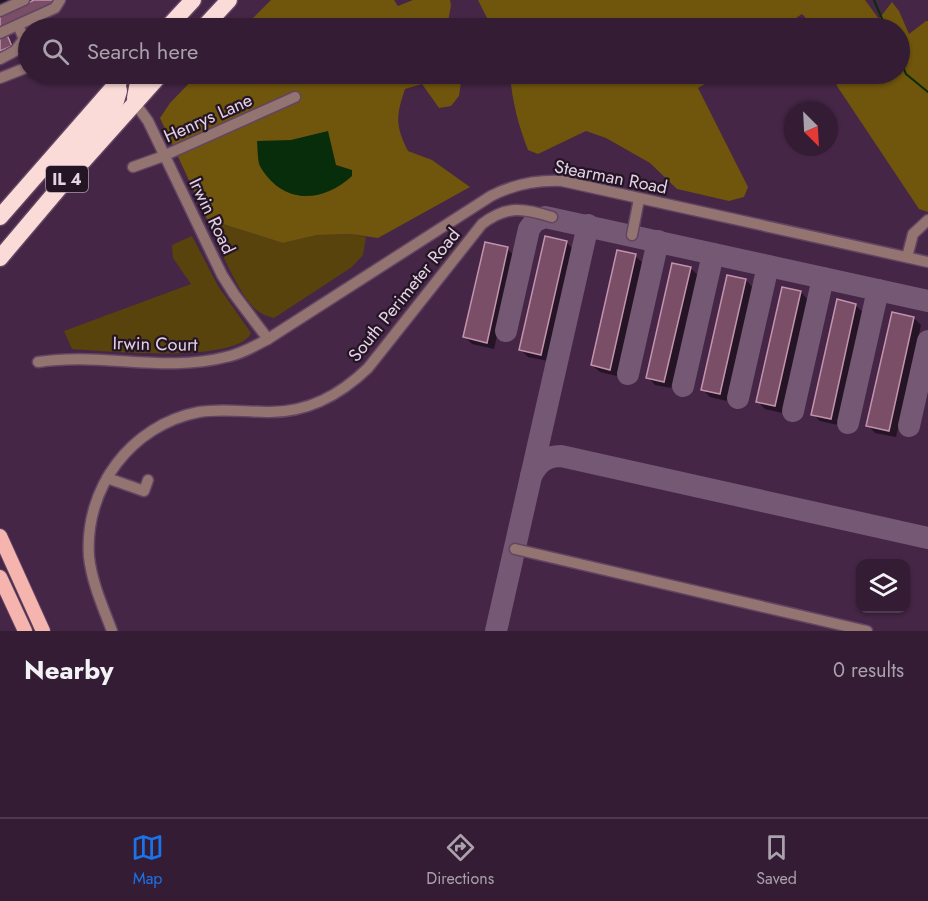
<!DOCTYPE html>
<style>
body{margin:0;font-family:Jost,sans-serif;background:#3c253c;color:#f1f3f6}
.controls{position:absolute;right:18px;bottom:18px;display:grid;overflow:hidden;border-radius:12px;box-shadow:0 2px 4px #0004}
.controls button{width:54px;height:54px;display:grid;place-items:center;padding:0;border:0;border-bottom:2px solid #4e3a4f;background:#341c34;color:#f1f3f6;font:30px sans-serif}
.compass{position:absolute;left:784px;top:102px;width:54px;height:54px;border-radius:50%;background:#341c34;box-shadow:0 2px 4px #0004;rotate:156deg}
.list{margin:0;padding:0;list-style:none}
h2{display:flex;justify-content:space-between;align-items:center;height:78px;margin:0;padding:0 24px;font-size:26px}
h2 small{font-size:20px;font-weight:400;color:#a9a1ac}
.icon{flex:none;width:33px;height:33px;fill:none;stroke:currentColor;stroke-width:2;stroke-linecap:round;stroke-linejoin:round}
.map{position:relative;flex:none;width:928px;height:631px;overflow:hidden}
.search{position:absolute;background:#341c34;box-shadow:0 2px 4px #0004;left:18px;right:18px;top:18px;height:66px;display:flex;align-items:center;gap:15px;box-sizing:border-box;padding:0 21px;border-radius:33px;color:#a9a1ac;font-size:22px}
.sheet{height:186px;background:#341c34}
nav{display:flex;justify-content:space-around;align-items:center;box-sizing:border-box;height:84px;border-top:2px solid #4e3a4f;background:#341c34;font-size:16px;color:#a9a1ac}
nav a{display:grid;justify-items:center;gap:3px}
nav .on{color:#1a73e8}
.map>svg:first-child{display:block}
.green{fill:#58430d}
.forest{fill:#70550d}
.water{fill:#072d0b}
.shadow{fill:#0007}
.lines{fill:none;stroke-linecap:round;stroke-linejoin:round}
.stream{stroke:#072d0b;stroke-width:2}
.taxiway{stroke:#745874;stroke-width:22}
.building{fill:#7a4e67;stroke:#c393ad;stroke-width:1.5}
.minor-casing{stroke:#624563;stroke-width:13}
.major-casing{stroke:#624563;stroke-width:16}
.highway-casing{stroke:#624563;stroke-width:19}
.minor{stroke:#947471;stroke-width:10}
.major{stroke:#f5b4ae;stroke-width:14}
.highway{stroke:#fbdbd8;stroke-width:16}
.labels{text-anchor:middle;stroke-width:4.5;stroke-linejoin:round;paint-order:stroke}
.shield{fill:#231524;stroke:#ab99ab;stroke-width:1.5}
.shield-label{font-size:16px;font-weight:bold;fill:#e5d1e5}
.street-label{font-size:18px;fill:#e5d1e5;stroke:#231524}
</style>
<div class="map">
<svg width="928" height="631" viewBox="0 0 928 631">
<rect width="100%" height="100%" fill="#452646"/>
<g class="green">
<path d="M207,219l76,24 34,-8 33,-1 16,3 -3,18 -11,12 -78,51c-4,-1 -10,-3 -13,-5 -21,-11 -44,-72 -54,-94z"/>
<path d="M192,236l26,50 33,47c-14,31 -148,18 -179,16l-8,-18 127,-47 -18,-26 -1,-13z"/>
</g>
<g class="forest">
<polygon points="271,0 394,0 398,6 413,0 450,0 451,5 447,28 243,28"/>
<polygon points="478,0 865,0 879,19 892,2 899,11 909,34 926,21 928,21 928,212 919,209 837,86 834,74 900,74 900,28 815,28 802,14 781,28 492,28"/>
<path d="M198,74h264l-3,22 -8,10 -12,2 -17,-24 -17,5c-9,27 -10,36 3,62l24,9 38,27 -92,51 -28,-4 -33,1 -34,8 -76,-24 -47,-101 10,-15z"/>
<path d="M510,74h212l-24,14 50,99 -4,10 -15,4 -52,-12 -27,-26 -44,-25 -20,-7 -48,23 -10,-4c-10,-26 -16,-49 -18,-76z"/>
</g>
<path class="water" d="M328,131l8,34 16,5v6c-29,27 -68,29 -91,-8 -4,-6 -3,-19 -4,-27l34,-1z"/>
<g class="shadow">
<polygon points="0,0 55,0 61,11 6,37 14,44 0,61"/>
<polygon points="566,242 573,249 548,361 528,357 521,350"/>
<polygon points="507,249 515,256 494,349 472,344 465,337"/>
<polygon points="635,256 643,263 617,376 600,372 592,365"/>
<polygon points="690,268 698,275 671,388 655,385 648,377"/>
<polygon points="746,280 753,288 727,401 710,397 703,390"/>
<polygon points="801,292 808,300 782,413 765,409 758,402"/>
<polygon points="855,305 863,312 838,425 820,421 813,414"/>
<polygon points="914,318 921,325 896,437 875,433 868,425"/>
</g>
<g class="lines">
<g class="stream">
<polyline points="874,0 886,28"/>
<polyline points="900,60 906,74 928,92"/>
</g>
<g class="taxiway">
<polyline points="506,331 529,229 535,221 545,217 928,301"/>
<polyline points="628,374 658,241"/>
<polyline points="683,386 713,254"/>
<polyline points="738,398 768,266"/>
<polyline points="793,411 823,278"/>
<polyline points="848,423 878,290"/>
<polyline points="909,426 928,341"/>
<path d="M531,476c7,-13 15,-20 30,-20l367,82"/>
<polyline points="496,631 588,225"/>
</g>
</g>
<g class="building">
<polygon points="34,0 53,0 55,4 0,29 0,16"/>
<polygon points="7,35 12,46 0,51 0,38"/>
<polygon points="545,236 567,241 541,355 519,350"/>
<polygon points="485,242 508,247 487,343 463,337"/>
<polygon points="617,250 636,254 610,370 591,365"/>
<polygon points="672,263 691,267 664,382 646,378"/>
<polygon points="727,275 746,279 720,394 701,390"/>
<polygon points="782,287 801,291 775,406 756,402"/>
<polygon points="837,299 856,304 831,419 811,415"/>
<polygon points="892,312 914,317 889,431 866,426"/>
</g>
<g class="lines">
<defs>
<g id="minor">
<polyline points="0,11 24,0"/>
<polyline points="0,33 55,8 60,0"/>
<polyline points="0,59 15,51 24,39 18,25"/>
<polyline points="0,78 28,67"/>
<polyline points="132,99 148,121 222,275 234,294 268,339"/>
<polyline points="133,167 161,157 295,97"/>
<polyline points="632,235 639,199"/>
<polyline points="907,257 913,234 928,220"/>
<path d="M38,362c62,-10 127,11 188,-5 15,-3 29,-11 42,-18l223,-143c23,-12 45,-16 71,-15l366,81"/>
<polyline points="107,478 144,491 148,480"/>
<polyline points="515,549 867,631"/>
<path d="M112,631c-9,-24 -20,-48 -23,-74 -5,-69 42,-132 110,-145 23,-4 46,0 68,0 41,1 73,-17 101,-44l114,-144c25,-19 42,-16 70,-7"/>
</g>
<g id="major">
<polyline points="0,536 43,631"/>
<polyline points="0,577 25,631"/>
</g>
<g id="highway">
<polyline points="167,28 193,0"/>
<polyline points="203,28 229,0"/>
<polyline points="135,98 138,82 145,74"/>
<polyline points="60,172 116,101 119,91 117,82"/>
<polyline points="0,217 125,74"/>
<polyline points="0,258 60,187 161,74"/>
</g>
</defs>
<use href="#minor" class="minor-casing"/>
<use href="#major" class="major-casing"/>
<use href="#highway" class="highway-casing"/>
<use href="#minor" class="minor"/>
<use href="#major" class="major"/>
<use href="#highway" class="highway"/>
</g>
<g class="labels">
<rect class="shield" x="46" y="166" width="42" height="26" rx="4.5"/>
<g class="shield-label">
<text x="67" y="185">IL 4</text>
</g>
<g class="street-label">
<text transform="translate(208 118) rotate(-24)" y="6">Henrys Lane</text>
<text transform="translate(611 177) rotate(11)" y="6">Stearman Road</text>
<text transform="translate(212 216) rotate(64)" y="6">Irwin Road</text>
<text transform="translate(404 295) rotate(-51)" y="6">South Perimeter Road</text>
<text transform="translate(155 344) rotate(1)" y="6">Irwin Court</text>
</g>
</g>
</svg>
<div class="controls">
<button><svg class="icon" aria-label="layers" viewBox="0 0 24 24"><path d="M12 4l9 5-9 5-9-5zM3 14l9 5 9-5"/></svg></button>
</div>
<svg class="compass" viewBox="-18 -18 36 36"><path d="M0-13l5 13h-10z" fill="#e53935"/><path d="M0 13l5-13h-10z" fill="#a9a1ac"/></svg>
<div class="search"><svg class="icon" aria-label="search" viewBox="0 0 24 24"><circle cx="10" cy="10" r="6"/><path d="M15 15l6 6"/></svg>Search here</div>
</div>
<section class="sheet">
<h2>Nearby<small>0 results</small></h2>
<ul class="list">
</ul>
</section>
<nav>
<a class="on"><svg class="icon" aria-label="map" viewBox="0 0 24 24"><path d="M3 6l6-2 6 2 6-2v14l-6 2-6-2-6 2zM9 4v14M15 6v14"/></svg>Map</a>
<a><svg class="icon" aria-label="directions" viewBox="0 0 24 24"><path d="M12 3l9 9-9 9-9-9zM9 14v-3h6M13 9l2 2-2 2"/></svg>Directions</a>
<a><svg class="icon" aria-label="saved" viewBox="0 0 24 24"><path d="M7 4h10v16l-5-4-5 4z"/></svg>Saved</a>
</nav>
